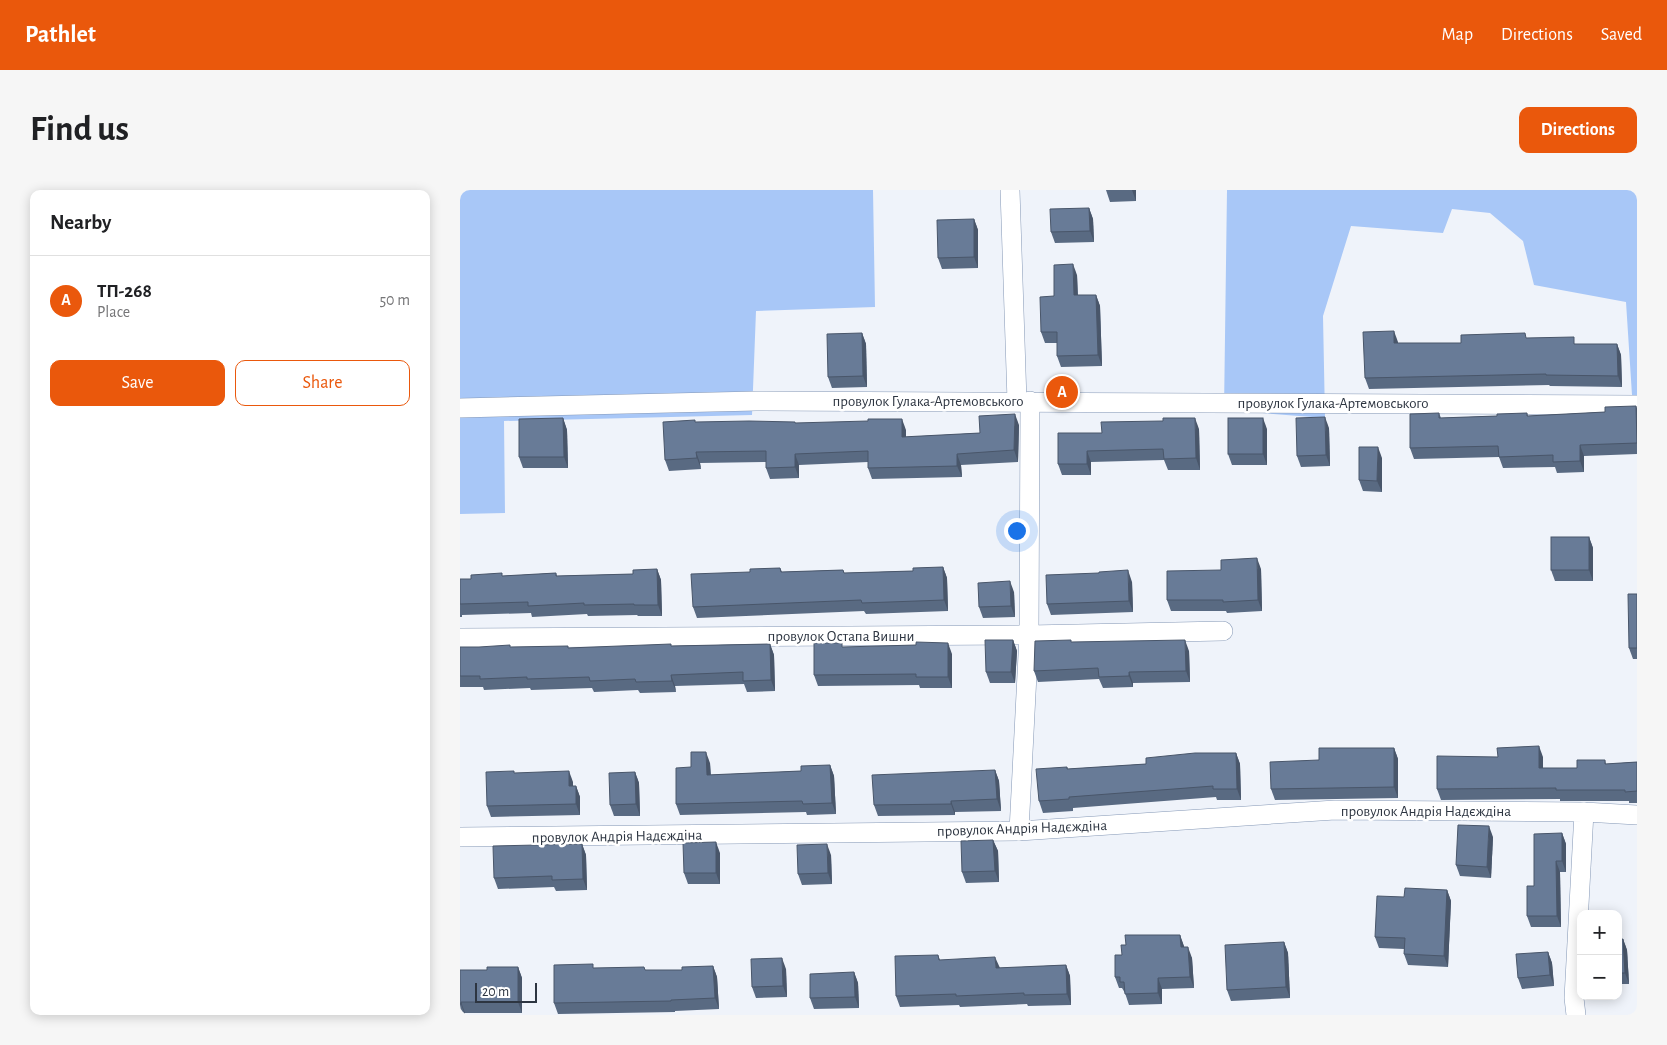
<!DOCTYPE html>
<meta charset="utf-8">
<style>
body{margin:0;font-family:"Alegreya Sans",sans-serif;background:#f6f6f6;color:#202124}
.controls{position:absolute;right:15px;bottom:15px;display:grid;overflow:hidden;border-radius:10px;box-shadow:0 2px 12px #0003}
.controls button{width:45px;height:45px;display:grid;place-items:center;padding:0;border:0;border-bottom:1px solid #e0e0e0;background:#fff;color:#202124;font:25px sans-serif}
.scale{position:absolute;left:15px;bottom:12px;width:62px;box-sizing:border-box;padding-left:5px;border:2px solid #2d3541;border-top:0;font-size:14px;line-height:18px;white-space:nowrap;color:#2d3541;-webkit-text-stroke:4px #fff;paint-order:stroke}
.you{position:absolute;left:556px;top:340px;width:18px;height:18px;margin:-12px;border:4px solid #fff;border-radius:50%;background:#1a73e8;box-shadow:0 0 0 8px #1a73e833}
.badge{display:grid;place-items:center;width:32px;height:32px;border-radius:50%;background:#ea580c;color:#fff;font-size:16px;font-weight:700}
.pin{position:absolute;translate:-50% -50%;border:2px solid #fff;box-shadow:0 1px 5px #0006}
.list{margin:0;padding:0;list-style:none}
h2{display:flex;justify-content:space-between;align-items:center;height:65px;margin:0;padding:0 20px;font-size:21px}
h2 small{font-size:16px;font-weight:400;color:#757577}
.list li{display:grid;grid-template-columns:32px 1fr auto;gap:15px;align-items:center;box-sizing:border-box;height:90px;padding:0 20px;border-top:1px solid #e0e0e0}
.list b{display:block;font-size:19px;white-space:nowrap}
.list p{margin:0;font-size:16px;white-space:nowrap;color:#757577}
.list em{font-size:16px;font-style:normal;color:#757577}
.actions{display:flex;gap:10px;padding:15px 20px}
.actions a{flex:1;padding:11px 0;border:1px solid #ea580c;border-radius:10px;text-align:center;font-size:18px;color:#ea580c}
.actions .main{background:#ea580c;color:#fff}
.map{position:relative;flex:none;width:1177px;height:825px;overflow:hidden;border-radius:10px}
header{display:flex;align-items:center;gap:30px;box-sizing:border-box;height:70px;padding:0 25px;background:#ea580c;color:#fff}
header strong{font-size:24px}
nav{display:flex;gap:28px;margin-inline-start:auto;font-size:18px}
.intro{display:flex;align-items:center;justify-content:space-between;box-sizing:border-box;height:120px;padding:0 30px}
h1{margin:0;font-size:35px}
.button{padding:12px 22px;border-radius:10px;background:#ea580c;color:#fff;font-size:18px;font-weight:700}
main{display:flex;gap:30px;padding:0 30px}
aside{flex:1;background:#fff;border-radius:10px;box-shadow:0 2px 12px #0003}
.map>svg:first-child{display:block}
.green{fill:#a8c7f7}
.lines{fill:none;stroke-linecap:round;stroke-linejoin:round}
.street-casing{stroke:#8598b6;stroke-width:20}
.street{stroke:#fff;stroke-width:19}
.wall{fill:#596a82}
.shaded-wall{fill:#49566a}
.building{fill:#687b97;stroke:#49566a}
.labels{text-anchor:middle;stroke-width:5;stroke-linejoin:round;paint-order:stroke}
.street-label{font-size:15px;fill:#2d3541;stroke:#fff}
</style>
<header>
<strong>Pathlet</strong>
<nav><a>Map</a><a>Directions</a><a>Saved</a></nav>
</header>
<div class="intro"><h1>Find us</h1><a class="button">Directions</a></div>
<main>
<aside>
<h2>Nearby<small></small></h2>
<ul class="list">
<li><span class="badge">A</span><div><b>ТП-268</b><p>Place</p></div><em>50 m</em></li>
</ul>
<div class="actions"><a class="main">Save</a><a>Share</a></div>
</aside>
<div class="map">
<svg width="1177" height="825" viewBox="0 0 1177 825">
<rect width="100%" height="100%" fill="#eff3fa"/>
<g class="green">
<polygon points="0,0 413,0 415,117 296,121 292,225 44,231 45,323 0,324"/>
<polygon points="767,0 1177,0 1177,205 1172,205 1166,112 1074,95 1063,51 1030,23 992,19 983,43 891,36 863,126 865,228 764,220"/>
</g>
<g class="lines">
<defs>
<g id="street">
<polyline points="550,0 557,211"/>
<polyline points="0,218 296,211 1177,215"/>
<polyline points="0,448 569,445 763,441"/>
<polyline points="1124,622 1177,625"/>
<polyline points="559,641 569,445 570,211"/>
<polyline points="0,647 559,641 875,620 1124,622 1114,808 1116,825"/>
</g>
</defs>
<use href="#street" class="street-casing"/>
<use href="#street" class="street"/>
</g>
<g class="wall">
<polygon points="646,0 676,0 676,11 650,12"/>
<polygon points="629,18 633,29 634,52 595,53 591,42"/>
<polygon points="514,29 518,40 518,78 482,79 478,68"/>
<polygon points="617,85 618,105 636,105 640,116 642,176 601,177 597,166 597,153 585,153 581,142 594,106"/>
<polygon points="402,143 406,154 407,197 372,198 368,187"/>
<polygon points="1067,148 1116,154 1157,154 1161,165 1162,197 1090,196 1089,195 909,199 905,188 938,152 938,153 1001,153"/>
<polygon points="1176,216 1177,219 1177,264 1124,266 1124,282 1097,283 1095,277 1043,278 1039,267 954,269 950,258 979,223 981,228 1037,226 1067,223 1068,226 1145,222"/>
<polygon points="103,228 107,240 108,278 63,278 59,267"/>
<polygon points="235,232 335,233 446,240 446,247 520,243 559,235 558,272 501,275 502,287 412,289 408,278 408,272 339,275 339,288 310,289 306,278 306,272 240,273 241,279 209,281 205,270"/>
<polygon points="869,238 870,276 841,277 837,266"/>
<polygon points="739,239 740,280 708,280 704,270 631,272 631,285 602,285 598,274 642,243"/>
<polygon points="807,239 807,275 772,275 768,264"/>
<polygon points="922,268 922,302 903,301 899,290"/>
<polygon points="1129,347 1133,358 1133,391 1095,391 1091,380"/>
<polygon points="483,377 487,388 488,421 406,424 404,421 237,428 233,417 290,382 320,378 322,382 383,380 384,383 453,381"/>
<polygon points="197,379 201,390 202,426 178,426 177,425 128,426 127,424 72,427 71,423 2,425 2,427 0,427 0,389 11,389 43,386 96,383 97,386 173,384"/>
<polygon points="801,379 802,421 767,423 766,421 711,421 707,410 761,380"/>
<polygon points="672,392 673,422 591,425 587,414"/>
<polygon points="554,402 555,427 523,428 519,417"/>
<polygon points="1177,404 1177,469 1173,469 1169,458"/>
<polygon points="553,450 557,461 555,493 530,493 526,482"/>
<polygon points="611,452 729,461 730,492 673,493 673,497 643,498 639,489 578,492 574,481"/>
<polygon points="310,454 314,465 315,501 287,502 284,494 215,496 216,502 180,503 178,500 134,502 132,498 71,500 70,498 24,500 23,497 0,497 0,457 109,458"/>
<polygon points="384,457 492,464 492,498 460,498 459,495 358,496 354,485"/>
<polygon points="934,558 938,569 938,608 815,610 811,599 859,570"/>
<polygon points="776,563 780,574 781,610 757,610 756,607 613,618 613,621 583,623 579,611 607,577 608,579 686,574"/>
<polygon points="1083,567 1083,578 1117,578 1145,570 1146,574 1177,572 1177,613 1169,613 1169,611 1100,611 1100,609 981,610 977,599"/>
<polygon points="250,573 251,585 341,581 370,575 374,586 376,624 347,625 346,622 220,625 216,614 231,577"/>
<polygon points="535,580 539,591 541,621 495,622 495,625 418,626 414,615"/>
<polygon points="175,582 179,593 180,626 154,626 150,615"/>
<polygon points="55,583 113,592 113,596 116,596 120,607 120,625 31,627 27,616"/>
<polygon points="1102,643 1106,654 1106,682 1100,682 1101,737 1071,737 1067,726 1074,696"/>
<polygon points="1033,647 1031,688 1000,686 996,675"/>
<polygon points="533,650 538,661 539,692 506,693 502,682"/>
<polygon points="122,654 126,665 127,700 96,701 94,697 38,699 34,688"/>
<polygon points="260,663 260,694 228,694 224,683"/>
<polygon points="371,665 372,694 342,695 338,684"/>
<polygon points="987,700 991,711 988,777 948,775 944,764 944,759 919,758 915,747 944,707"/>
<polygon points="720,745 724,757 732,768 734,798 702,799 702,814 669,815 665,803 662,798 659,798 655,787 666,755"/>
<polygon points="1163,749 1167,760 1169,794 1158,794 1158,750"/>
<polygon points="824,752 828,763 830,808 771,811 767,800"/>
<polygon points="1088,762 1092,773 1094,796 1062,799 1058,788"/>
<polygon points="478,765 480,770 539,778 606,775 610,786 611,815 568,816 567,814 500,817 499,815 440,817 436,806"/>
<polygon points="253,776 257,787 259,819 215,821 215,822 98,824 94,813 134,778 186,780 222,780"/>
<polygon points="58,777 62,788 62,823 5,823 5,825 0,825 0,780 27,780"/>
<polygon points="326,779 327,807 296,808 292,797"/>
<polygon points="394,782 398,793 399,818 354,819 350,808"/>
</g>
<g class="shaded-wall">
<polygon points="672,0 676,0 676,11"/>
<polygon points="629,18 633,29 634,52 630,41"/>
<polygon points="514,29 518,40 518,78 514,67"/>
<polygon points="613,74 617,85 618,116 614,105"/>
<polygon points="636,105 640,116 642,176 638,165"/>
<polygon points="934,141 938,152 938,164 934,153"/>
<polygon points="402,143 406,154 407,197 403,186"/>
<polygon points="1157,154 1161,165 1162,197 1158,186"/>
<polygon points="1176,216 1177,219 1177,253"/>
<polygon points="555,224 559,235 558,272 554,260"/>
<polygon points="865,227 869,238 870,276 866,265"/>
<polygon points="103,228 107,240 108,278 104,267"/>
<polygon points="735,228 739,239 740,280 736,268"/>
<polygon points="803,228 807,239 807,275 803,264"/>
<polygon points="442,229 446,240 446,258 442,247"/>
<polygon points="1120,255 1124,266 1124,282 1120,271"/>
<polygon points="918,257 922,268 922,302 917,291"/>
<polygon points="627,261 631,272 631,285 627,274"/>
<polygon points="236,262 240,273 241,279 237,268"/>
<polygon points="335,264 339,275 339,288 335,277"/>
<polygon points="497,264 501,275 502,287 497,276"/>
<polygon points="1129,347 1133,358 1133,391 1129,380"/>
<polygon points="797,368 801,379 802,421 798,410"/>
<polygon points="483,377 487,388 488,421 484,410"/>
<polygon points="197,379 201,390 202,426 198,415"/>
<polygon points="668,380 672,392 673,422 669,411"/>
<polygon points="550,391 554,402 555,427 551,416"/>
<polygon points="553,450 557,461 555,493 551,482"/>
<polygon points="725,450 729,461 730,492 726,481"/>
<polygon points="488,453 492,464 492,498 488,487"/>
<polygon points="310,454 314,465 315,501 311,490"/>
<polygon points="669,482 673,493 673,497 669,486"/>
<polygon points="211,485 215,496 216,502 212,491"/>
<polygon points="1079,556 1083,567 1083,589 1079,578"/>
<polygon points="934,558 938,569 938,608 934,597"/>
<polygon points="246,562 250,573 251,596 247,585"/>
<polygon points="776,563 780,574 781,610 777,599"/>
<polygon points="370,575 374,586 376,624 372,613"/>
<polygon points="535,580 539,591 541,621 537,609"/>
<polygon points="109,581 113,592 113,607 109,596"/>
<polygon points="175,582 179,593 180,626 176,614"/>
<polygon points="116,596 120,607 120,625 116,614"/>
<polygon points="491,611 495,622 495,625 491,614"/>
<polygon points="1029,636 1033,647 1031,688 1027,677"/>
<polygon points="1102,643 1106,654 1106,682 1102,671"/>
<polygon points="533,650 538,661 539,692 535,681"/>
<polygon points="256,652 260,663 260,694 256,683"/>
<polygon points="122,654 126,665 127,700 123,689"/>
<polygon points="367,654 371,665 372,694 368,683"/>
<polygon points="1096,671 1100,682 1101,737 1097,726"/>
<polygon points="987,700 991,711 988,777 984,766"/>
<polygon points="720,745 724,756 725,768 721,757"/>
<polygon points="1163,749 1167,760 1169,794 1165,783"/>
<polygon points="824,752 828,763 830,808 826,797"/>
<polygon points="728,757 732,768 734,798 730,787"/>
<polygon points="1088,762 1092,773 1094,796 1090,785"/>
<polygon points="535,767 540,778 536,778"/>
<polygon points="322,768 326,779 327,807 323,796"/>
<polygon points="606,775 610,786 611,815 607,804"/>
<polygon points="253,776 257,787 259,819 255,808"/>
<polygon points="58,777 62,788 62,823 58,812"/>
<polygon points="394,782 398,793 399,818 395,807"/>
<polygon points="698,788 702,799 702,814 698,803"/>
<polygon points="1,812 5,823 5,825 1,814"/>
</g>
<g class="building">
<polygon points="629,18 630,41 591,42 590,19"/>
<polygon points="514,29 514,67 478,68 477,30"/>
<polygon points="613,74 614,105 636,105 638,165 597,166 597,142 581,142 580,107 594,106 594,75"/>
<polygon points="934,141 934,153 1001,153 1001,145 1065,143 1066,148 1114,147 1114,154 1157,154 1158,186 1086,185 1086,184 905,188 903,142"/>
<polygon points="402,143 403,186 368,187 367,144"/>
<polygon points="1176,216 1177,253 1120,255 1120,271 1093,272 1093,265 1039,267 1038,256 950,258 950,224 979,223 979,228 1037,226 1037,224 1067,223 1067,226 1145,222 1145,217"/>
<polygon points="555,224 554,260 497,264 497,276 408,278 408,261 335,264 335,277 306,278 306,261 236,262 237,268 205,270 203,232 235,230 235,232 289,231 335,232 335,233 408,231 408,229 442,229 442,247 520,243 519,226"/>
<polygon points="865,227 866,265 837,266 836,228"/>
<polygon points="103,228 104,267 59,267 59,229"/>
<polygon points="703,228 735,228 736,268 704,269 703,259 627,261 627,274 598,274 598,243 642,243 641,232 703,231"/>
<rect x="768" y="228" width="35" height="36"/>
<polygon points="899,257 918,257 917,291 899,290"/>
<rect x="1091" y="347" width="38" height="33"/>
<polygon points="797,368 798,410 763,412 763,410 707,410 707,381 761,380 761,370"/>
<polygon points="483,377 484,410 402,413 401,410 233,417 231,384 290,382 290,379 320,378 321,382 383,380 384,383 453,381 453,378"/>
<polygon points="197,379 198,415 174,415 174,414 124,415 124,413 68,416 68,412 0,414 0,389 11,389 11,385 42,383 42,386 96,383 96,386 173,384 173,380"/>
<polygon points="668,380 669,411 587,414 586,385 639,383 639,382"/>
<polygon points="550,391 551,416 519,417 518,393"/>
<polygon points="1168,404 1177,404 1177,458 1169,458"/>
<polygon points="525,450 553,450 551,482 526,482"/>
<polygon points="611,450 611,452 725,450 726,481 669,482 669,486 639,487 638,478 574,481 575,451"/>
<polygon points="456,452 488,453 488,487 456,487 456,484 354,485 354,453 382,453 382,457 456,455"/>
<polygon points="211,454 211,456 310,454 311,490 283,491 283,482 211,485 212,491 176,492 175,489 130,491 129,487 67,489 67,487 20,489 20,486 0,486 0,457 19,457 50,455 50,457 108,456 108,458"/>
<polygon points="1079,556 1079,578 1117,578 1117,570 1145,570 1145,574 1177,572 1177,601 1165,602 1165,600 1096,600 1096,598 977,599 977,566 1038,567 1037,558"/>
<polygon points="859,558 934,558 934,597 811,599 810,572 859,570"/>
<polygon points="231,562 246,562 247,585 341,581 341,576 370,575 372,613 343,614 342,611 216,614 216,578 231,577"/>
<polygon points="735,563 776,563 777,599 753,599 753,596 609,607 609,609 579,611 576,579 607,577 607,579 686,574 686,568"/>
<polygon points="535,580 537,609 491,611 491,614 414,615 412,585"/>
<polygon points="54,581 54,583 109,581 109,596 116,596 116,614 27,616 26,582"/>
<polygon points="175,582 176,614 150,615 149,583"/>
<polygon points="998,635 1029,636 1027,677 996,675"/>
<polygon points="1102,643 1102,671 1096,671 1097,726 1067,726 1067,696 1074,696 1074,644"/>
<polygon points="533,650 535,681 502,682 501,651"/>
<polygon points="256,652 256,683 224,683 223,653"/>
<polygon points="122,654 123,689 92,690 92,686 34,688 33,656"/>
<polygon points="367,654 368,683 338,684 337,655"/>
<polygon points="945,698 987,700 984,766 944,764 945,748 915,747 917,706 944,707"/>
<polygon points="665,745 720,745 721,757 728,757 730,787 698,788 698,803 665,804 664,792 660,792 660,787 655,787 655,765 662,765 661,755 666,755"/>
<polygon points="1163,749 1165,783 1158,783 1158,750"/>
<polygon points="824,752 826,797 767,800 765,755"/>
<polygon points="1088,762 1090,785 1058,788 1056,764"/>
<polygon points="478,765 479,770 535,767 536,778 606,775 607,804 564,805 564,803 496,806 496,804 436,806 435,766"/>
<polygon points="322,768 323,796 292,797 291,769"/>
<polygon points="133,774 133,778 184,777 185,780 222,780 222,777 253,776 255,808 211,810 211,811 94,813 94,775"/>
<polygon points="27,777 58,777 58,812 1,812 1,814 0,814 0,780 27,780"/>
<polygon points="394,782 395,807 350,808 350,784"/>
</g>
<g class="labels">
<g class="street-label">
<text x="468" y="216">провулок Гулака-Артемовського</text>
<text x="873" y="218">провулок Гулака-Артемовського</text>
<text x="381" y="451">провулок Остапа Вишни</text>
<text x="966" y="626">провулок Андрія Надєждіна</text>
<text transform="translate(562 638) rotate(-2)" y="5">провулок Андрія Надєждіна</text>
<text transform="translate(157 646) rotate(-1)" y="5">провулок Андрія Надєждіна</text>
</g>
</g>
</svg>
<div class="controls">
<button>+</button>
<button>−</button>
</div>
<div class="scale">20 m</div>
<div class="you"></div>
<div class="pin badge" style="left:602px;top:202px">A</div>
</div>
</main>
